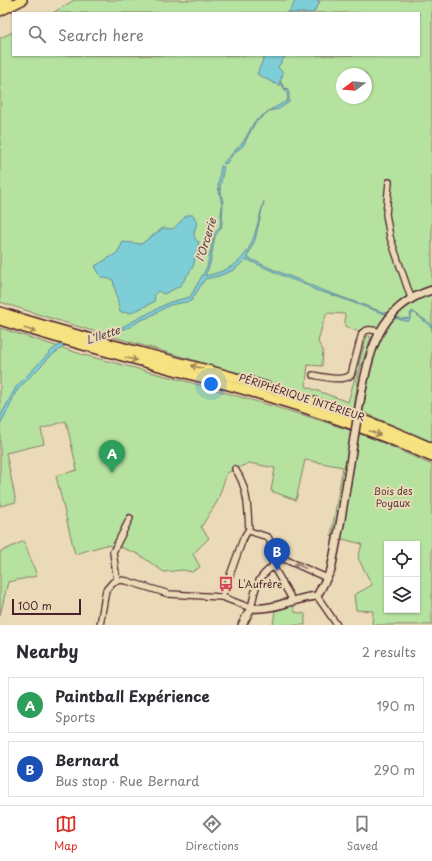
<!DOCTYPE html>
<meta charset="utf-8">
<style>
body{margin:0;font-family:"Playpen Sans",sans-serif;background:#f2f2f3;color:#2b2b33}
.controls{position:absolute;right:12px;bottom:12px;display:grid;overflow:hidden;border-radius:0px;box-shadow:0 1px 3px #0004}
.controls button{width:36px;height:36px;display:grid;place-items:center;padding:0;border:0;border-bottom:1px solid #e1e1e2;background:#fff;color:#2b2b33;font:20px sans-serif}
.compass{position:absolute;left:336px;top:68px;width:36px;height:36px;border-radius:50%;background:#fff;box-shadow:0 1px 3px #0004;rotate:254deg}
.scale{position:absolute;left:12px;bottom:10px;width:69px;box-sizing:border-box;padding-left:4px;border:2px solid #4a1f2b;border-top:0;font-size:11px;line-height:14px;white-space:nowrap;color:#4a1f2b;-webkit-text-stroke:3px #ebdab7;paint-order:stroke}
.you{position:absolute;left:211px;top:384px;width:14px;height:14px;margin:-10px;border:3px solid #fff;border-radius:50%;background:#1a73e8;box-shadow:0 0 0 6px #1a73e833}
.badge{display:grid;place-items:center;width:26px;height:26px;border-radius:50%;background:#d93025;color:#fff;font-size:13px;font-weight:700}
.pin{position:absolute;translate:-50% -33px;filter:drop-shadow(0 1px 2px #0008)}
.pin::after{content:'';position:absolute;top:21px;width:14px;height:12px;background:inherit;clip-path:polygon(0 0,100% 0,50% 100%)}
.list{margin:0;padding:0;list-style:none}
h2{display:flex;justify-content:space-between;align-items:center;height:52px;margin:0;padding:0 16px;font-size:17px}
h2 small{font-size:13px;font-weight:400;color:#7c7c81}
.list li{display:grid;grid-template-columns:26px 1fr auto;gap:12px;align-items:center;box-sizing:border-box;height:56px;margin:0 8px 8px;padding:0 8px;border:1px solid #e1e1e2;border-radius:0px}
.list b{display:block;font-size:15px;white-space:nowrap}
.list p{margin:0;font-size:13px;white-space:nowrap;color:#7c7c81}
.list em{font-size:13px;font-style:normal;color:#7c7c81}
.icon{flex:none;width:22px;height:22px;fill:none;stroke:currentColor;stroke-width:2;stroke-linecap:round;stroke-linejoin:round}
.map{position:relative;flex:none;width:432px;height:625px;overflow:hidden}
.search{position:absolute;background:#fff;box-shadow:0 1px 3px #0004;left:12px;right:12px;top:12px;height:44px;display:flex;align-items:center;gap:10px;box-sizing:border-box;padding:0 14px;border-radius:0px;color:#7c7c81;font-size:15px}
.sheet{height:180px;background:#fff}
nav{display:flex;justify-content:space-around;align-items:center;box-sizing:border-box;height:56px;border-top:1px solid #e1e1e2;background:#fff;font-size:11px;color:#7c7c81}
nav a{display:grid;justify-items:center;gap:2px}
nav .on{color:#d93025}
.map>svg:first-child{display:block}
.green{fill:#b6e2a0;stroke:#808066;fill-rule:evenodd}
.water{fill:#7dced6;stroke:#698892}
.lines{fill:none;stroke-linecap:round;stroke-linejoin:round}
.stream{stroke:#698892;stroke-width:1.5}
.minor-casing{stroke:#4a1f2b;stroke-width:8}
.tertiary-casing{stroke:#4a1f2b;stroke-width:10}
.trunk-casing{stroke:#4a1f2b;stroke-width:12}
.minor{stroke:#ebdab7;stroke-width:5.5}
.tertiary{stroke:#ebdab7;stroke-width:7}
.trunk{stroke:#f6e281;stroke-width:9}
.tertiary-bridge-casing{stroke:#4a1f2b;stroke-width:10;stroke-linecap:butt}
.tertiary-bridge{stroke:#ebdab7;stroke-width:7}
.oneway{stroke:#a08056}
.oneway2{stroke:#9a7c71}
.labels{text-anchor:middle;stroke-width:4;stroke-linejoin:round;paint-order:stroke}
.street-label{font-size:10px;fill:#4a1f2b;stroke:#ebdab7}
.park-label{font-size:10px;fill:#5a3c3d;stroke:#ebdab7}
.poi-label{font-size:10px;fill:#4a1f2b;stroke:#ebdab7;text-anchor:start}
.water-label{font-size:11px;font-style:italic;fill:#54424d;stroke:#ebdab7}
</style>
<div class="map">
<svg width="432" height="625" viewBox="0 0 432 625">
<rect width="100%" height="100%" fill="#ebdab7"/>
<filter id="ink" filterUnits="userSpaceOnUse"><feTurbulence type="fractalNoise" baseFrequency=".025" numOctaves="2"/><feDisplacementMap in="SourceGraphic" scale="8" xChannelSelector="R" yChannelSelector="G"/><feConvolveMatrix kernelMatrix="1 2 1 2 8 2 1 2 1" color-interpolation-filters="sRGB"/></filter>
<g filter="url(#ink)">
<g class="green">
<path d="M74,0h358v443l-69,-31 9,-56 14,-27 -14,-1 -16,3 -11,-5v-12l-18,-1 -5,13 -4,16 5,8 -1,16 -14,-1 -2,18 1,4 41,15 19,-67 4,2 -12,35 -5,38c-117,-41 -237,-69 -354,-108v-264l13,-6v23h406v-42h-366zM342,74h24v24h-24z"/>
<path d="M0,328l84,27 105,27 124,36 57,19 62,28v160h-60l1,-14 -17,-1 -2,-15 18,-10 -14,-27 4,-14 -31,-8 12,-69 -38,-7 -9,40 -25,-9 4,-23 -26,-5 -22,10 -10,29 -16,25 8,11 -16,16 7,13 -8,5 -9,-2 -19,2 -26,-18 -18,-7 -14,-2 -31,9 -19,-78 21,-6 -11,-49 -25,8 3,15 -38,9 10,49 -16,4zM387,544h30v66h-30z"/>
<polygon points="24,541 37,576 8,582 0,615 0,552"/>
<polygon points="293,605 295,612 305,614 305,625 273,625 275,611"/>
</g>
<g class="water">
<polygon points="296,0 316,0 320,2 313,13 288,13"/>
<polygon points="265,55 286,55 278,67 283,73 279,86 257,74"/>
<polygon points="287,88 289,93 289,102 279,109 269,111 255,123 243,146 233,154 226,164 223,163 244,141 254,122 270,110 287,101 288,97 286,91 284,90"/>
<path d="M221,166l3,1 -4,20 3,16 -1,20 -1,5 -6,8 -5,28 -5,12c48,-10 47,-35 59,-75l-9,39 -8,17c18,9 36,17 55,24 8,4 14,7 23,10l77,28 8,-1 1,-6 1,-1 20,14v3l-17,-15h-3l-3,8h-5l-69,-25 -20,-6 -10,-6 -15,-5 -42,-19h-3l-11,10 -15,6 -14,3 -14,22 -21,4 -23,13 -6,2 -11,7 -29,9 -19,10 -11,-5 -20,15 -31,31 -5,7 -6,14 -9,16v-7l16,-30 36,-37 15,-10 26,-4 29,-9 48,-25 20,-5 17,-30 7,-33 6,-7 2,-22 -4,-19z"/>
<polygon points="187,215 193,215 197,222 194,233 195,239 199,242 193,267 180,286 164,294 158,291 155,294 154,302 131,313 120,312 113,280 101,277 95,266 117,253 123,242 141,244 163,228 173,229"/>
</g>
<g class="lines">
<polyline class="stream" points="280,82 286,90"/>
<defs>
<g id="minor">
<polyline points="389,182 386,214 390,237 411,298"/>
<path d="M313,375c11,2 29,7 38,0l11,-42c6,-5 11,-3 18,-1"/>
<path d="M235,469c13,18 13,41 14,62"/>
<polyline points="249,531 268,537 270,541 273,566 293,601"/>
<polyline points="272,561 284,559 327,578"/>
<polyline points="117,581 113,552 130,518"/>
<polyline points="317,596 337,625"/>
<polyline points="222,597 243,539 247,532 249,531"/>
<path d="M100,625l6,-35 7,-8 7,-2 7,1 42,13 53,3 29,11c5,-21 4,-28 22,-42"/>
</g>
<g id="tertiary">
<path d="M360,401c9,-48 18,-95 72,-111"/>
<path d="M242,625l9,-17c25,2 42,-10 66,-12l14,-26 10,-51 13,-81"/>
</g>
<g id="trunk">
<polyline points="0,4 7,0"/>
<polyline points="0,11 22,0"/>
<path d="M0,312c77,25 157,44 236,66 67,19 133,42 196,70"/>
<path d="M0,320c85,28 173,48 259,74 59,17 117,38 173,63"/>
</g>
</defs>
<use href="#minor" class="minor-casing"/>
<use href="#tertiary" class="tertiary-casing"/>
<use href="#trunk" class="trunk-casing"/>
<use href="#minor" class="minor"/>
<use href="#tertiary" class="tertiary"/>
<use href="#trunk" class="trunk"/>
<defs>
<polyline id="tertiary-bridge" points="354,438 360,401"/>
</defs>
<use href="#tertiary-bridge" class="tertiary-bridge-casing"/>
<use href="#tertiary-bridge" class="tertiary-bridge"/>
</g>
<defs><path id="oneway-shaft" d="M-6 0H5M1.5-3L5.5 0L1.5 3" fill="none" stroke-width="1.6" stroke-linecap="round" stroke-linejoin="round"/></defs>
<g class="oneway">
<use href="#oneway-shaft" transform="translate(30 330) rotate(17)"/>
<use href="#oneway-shaft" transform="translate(131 359) rotate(15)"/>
<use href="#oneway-shaft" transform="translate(197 367) rotate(-165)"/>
<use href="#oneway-shaft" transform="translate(375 433) rotate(22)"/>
</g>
<use class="oneway2" href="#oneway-shaft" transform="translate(300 566) rotate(-157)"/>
</g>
<defs>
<symbol id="bus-bare" viewBox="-9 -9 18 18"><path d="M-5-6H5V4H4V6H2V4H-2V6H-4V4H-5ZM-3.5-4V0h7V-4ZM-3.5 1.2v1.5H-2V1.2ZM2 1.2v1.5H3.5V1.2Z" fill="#d1495b" stroke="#ebdab7" stroke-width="2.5" paint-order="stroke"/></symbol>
</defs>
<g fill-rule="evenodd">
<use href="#bus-bare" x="215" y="573" width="22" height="22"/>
</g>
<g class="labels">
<g class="street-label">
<text transform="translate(302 397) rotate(18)" y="4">PÉRIPHÉRIQUE INTÉRIEUR</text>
</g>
<g class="park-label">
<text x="393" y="495">Bois des<tspan x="393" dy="12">Poyaux</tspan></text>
</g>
<g class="poi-label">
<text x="238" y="588">L'Aufrère</text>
</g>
<g class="water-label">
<text transform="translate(206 240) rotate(-73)" y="4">l'Orcerie</text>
<text transform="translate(103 335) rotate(-18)" y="4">L'Ilette</text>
</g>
</g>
</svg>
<div class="controls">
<button><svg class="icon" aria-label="locate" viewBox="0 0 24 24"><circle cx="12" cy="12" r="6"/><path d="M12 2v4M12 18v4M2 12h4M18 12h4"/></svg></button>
<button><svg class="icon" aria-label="layers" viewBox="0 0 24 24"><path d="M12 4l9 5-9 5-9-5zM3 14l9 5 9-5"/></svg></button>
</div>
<svg class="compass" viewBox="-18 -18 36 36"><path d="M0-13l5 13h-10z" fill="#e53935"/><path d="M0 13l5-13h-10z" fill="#7c7c81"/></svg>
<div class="scale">100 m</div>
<div class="you"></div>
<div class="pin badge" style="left:112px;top:473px;background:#2e9e5b">A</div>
<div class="pin badge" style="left:277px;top:571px;background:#1a4fb4">B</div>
<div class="search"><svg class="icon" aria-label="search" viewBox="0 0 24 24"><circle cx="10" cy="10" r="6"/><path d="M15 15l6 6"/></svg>Search here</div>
</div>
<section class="sheet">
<h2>Nearby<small>2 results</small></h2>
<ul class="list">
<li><span class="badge" style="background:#2e9e5b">A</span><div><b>Paintball Expérience</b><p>Sports</p></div><em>190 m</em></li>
<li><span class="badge" style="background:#1a4fb4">B</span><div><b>Bernard</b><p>Bus stop · Rue Bernard</p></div><em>290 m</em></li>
</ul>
</section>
<nav>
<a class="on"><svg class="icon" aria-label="map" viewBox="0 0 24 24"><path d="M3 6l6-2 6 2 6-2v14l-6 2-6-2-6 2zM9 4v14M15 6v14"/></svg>Map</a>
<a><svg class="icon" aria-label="directions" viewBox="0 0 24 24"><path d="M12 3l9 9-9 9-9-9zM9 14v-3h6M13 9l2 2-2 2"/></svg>Directions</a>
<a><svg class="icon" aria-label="saved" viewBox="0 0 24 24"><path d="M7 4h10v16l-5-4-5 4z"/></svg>Saved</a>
</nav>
